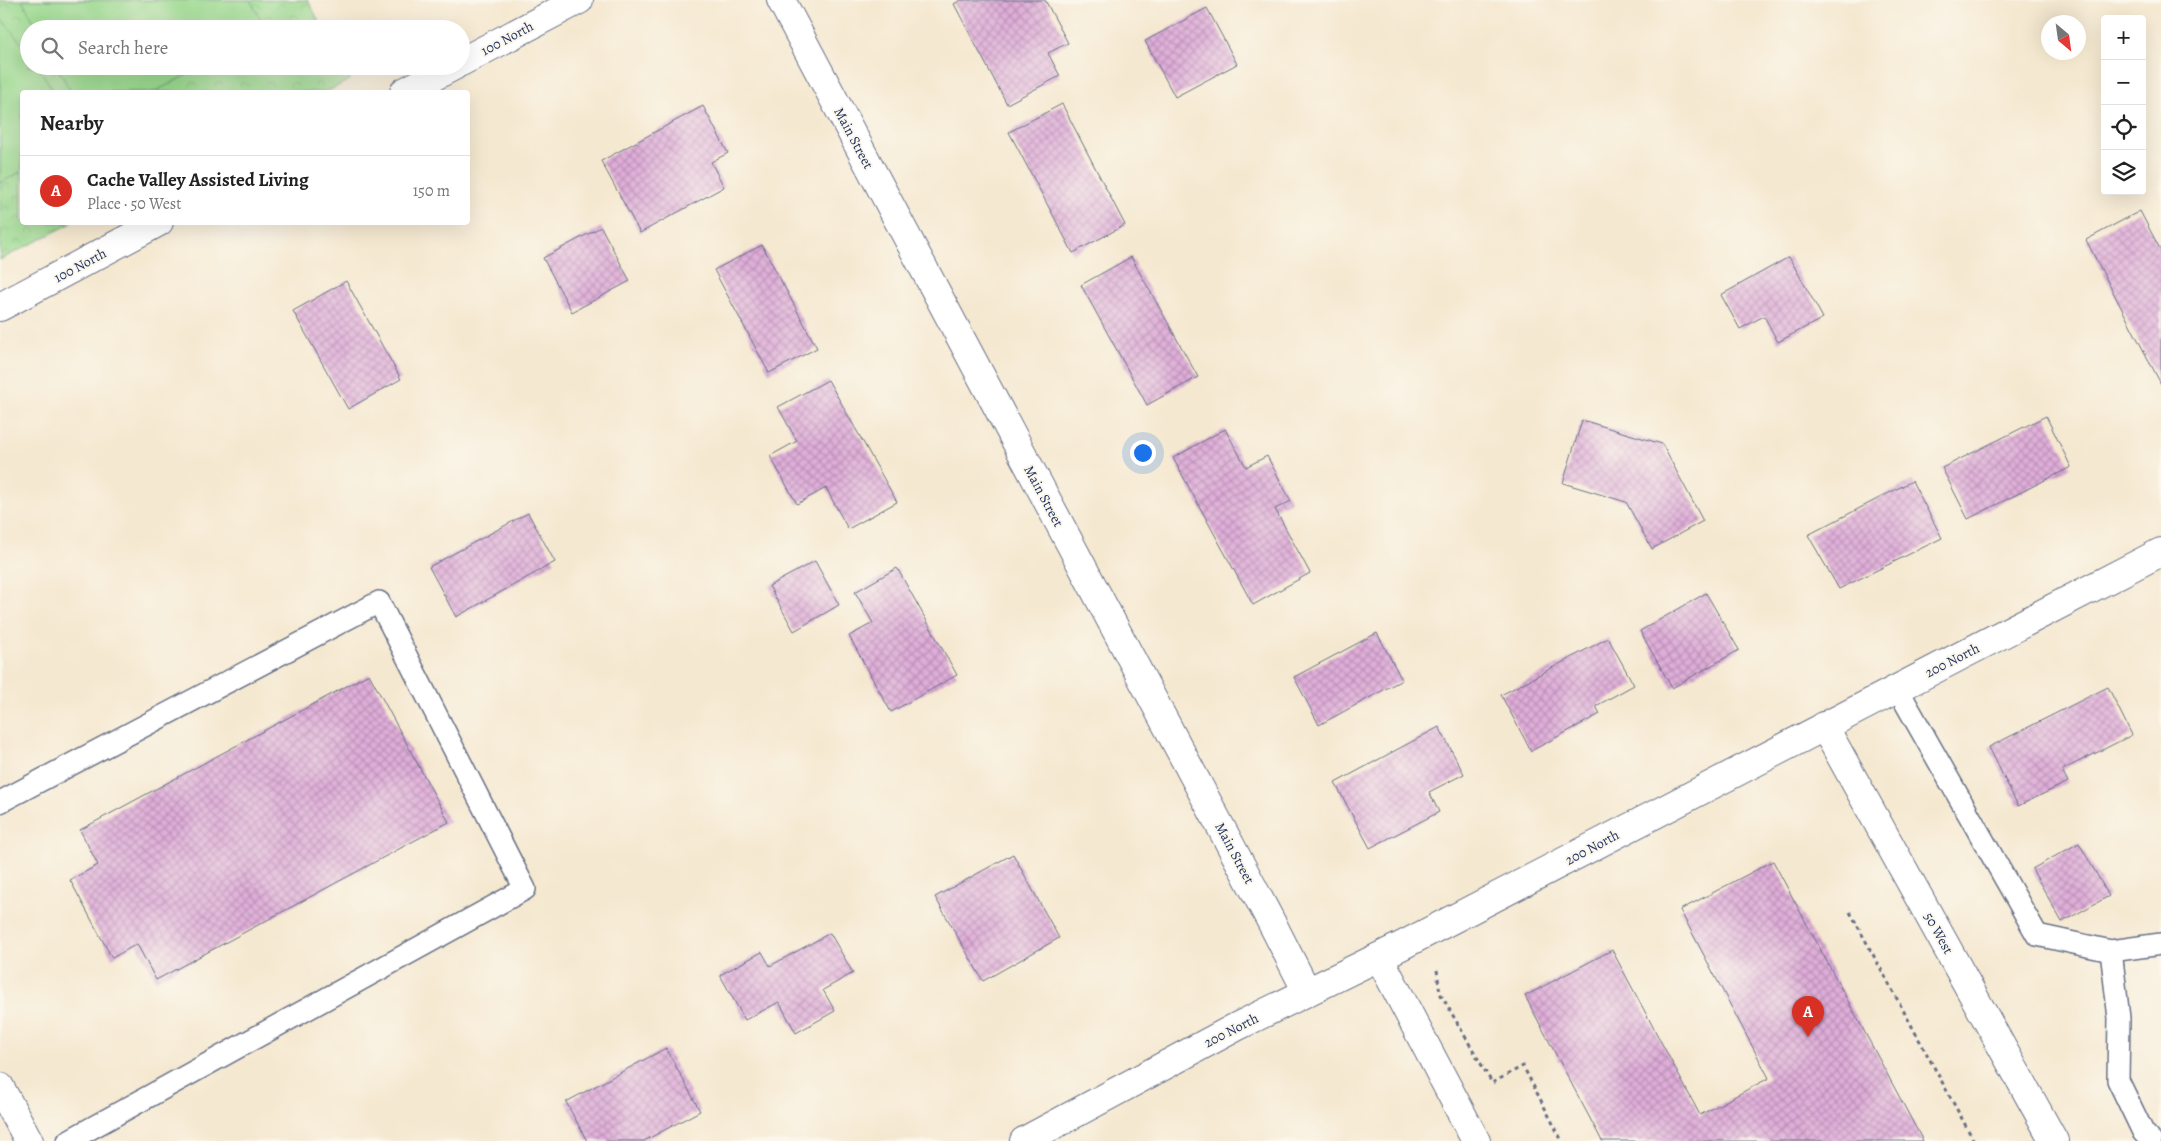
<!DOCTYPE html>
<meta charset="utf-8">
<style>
body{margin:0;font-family:Alegreya,serif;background:#f6f6f6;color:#222}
.controls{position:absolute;right:15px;top:15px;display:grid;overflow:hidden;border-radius:5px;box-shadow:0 5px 20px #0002}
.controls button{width:45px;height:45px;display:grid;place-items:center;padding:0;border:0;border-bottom:1px solid #e0e0e0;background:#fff;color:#222;font:25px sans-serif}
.compass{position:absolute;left:2041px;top:15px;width:45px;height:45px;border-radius:50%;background:#fff;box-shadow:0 5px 20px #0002;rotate:151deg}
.you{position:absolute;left:1142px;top:452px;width:18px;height:18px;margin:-12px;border:4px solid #fff;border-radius:50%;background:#1a73e8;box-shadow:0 0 0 8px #1a73e833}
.badge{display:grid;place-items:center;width:32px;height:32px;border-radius:50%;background:#d93025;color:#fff;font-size:16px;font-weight:700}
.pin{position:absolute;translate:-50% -41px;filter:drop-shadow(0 1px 2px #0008)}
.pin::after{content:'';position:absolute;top:26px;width:18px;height:15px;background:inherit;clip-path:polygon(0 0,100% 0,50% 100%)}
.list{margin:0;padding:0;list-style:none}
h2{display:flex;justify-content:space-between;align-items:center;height:65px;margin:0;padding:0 20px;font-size:21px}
h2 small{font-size:16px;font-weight:400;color:#767676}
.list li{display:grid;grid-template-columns:32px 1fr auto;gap:15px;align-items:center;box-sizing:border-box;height:70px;padding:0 20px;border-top:1px solid #e0e0e0}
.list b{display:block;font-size:19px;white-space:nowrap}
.list p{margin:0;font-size:16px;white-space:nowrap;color:#767676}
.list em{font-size:16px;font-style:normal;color:#767676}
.icon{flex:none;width:28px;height:28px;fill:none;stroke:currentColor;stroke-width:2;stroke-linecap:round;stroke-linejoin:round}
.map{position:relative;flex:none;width:2161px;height:1141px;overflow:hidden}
.search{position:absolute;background:#fff;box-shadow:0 5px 20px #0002;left:20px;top:20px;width:450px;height:55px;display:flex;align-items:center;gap:12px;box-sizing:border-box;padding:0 18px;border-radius:28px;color:#767676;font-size:19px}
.panel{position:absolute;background:#fff;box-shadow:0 5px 20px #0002;left:20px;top:90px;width:450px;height:135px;border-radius:5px}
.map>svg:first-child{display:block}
.park{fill:url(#park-crowns);stroke:#5a8476}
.pitch{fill:#9ad88e;stroke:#5a8476}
.building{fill:url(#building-cross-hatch)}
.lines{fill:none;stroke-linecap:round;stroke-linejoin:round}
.lane-casing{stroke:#677086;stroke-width:24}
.street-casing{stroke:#677086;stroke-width:30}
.secondary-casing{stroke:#677086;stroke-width:30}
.path{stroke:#677086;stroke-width:3;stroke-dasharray:4 4;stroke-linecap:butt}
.lane{stroke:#fff;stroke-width:21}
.street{stroke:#fff;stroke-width:28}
.secondary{stroke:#fff;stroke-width:28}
.labels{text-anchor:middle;stroke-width:4;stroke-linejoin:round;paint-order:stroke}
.street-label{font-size:14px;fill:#1b2f5e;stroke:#fbf7ec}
</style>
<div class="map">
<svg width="2161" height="1141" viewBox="0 0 2161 1141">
<defs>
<pattern id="park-crowns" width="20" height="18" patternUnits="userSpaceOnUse" patternTransform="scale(1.25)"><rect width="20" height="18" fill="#9ad88e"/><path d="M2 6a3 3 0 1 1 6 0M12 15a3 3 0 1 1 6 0" fill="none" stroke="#84ba7d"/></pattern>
<pattern id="building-cross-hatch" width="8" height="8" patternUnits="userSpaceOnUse" patternTransform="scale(1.25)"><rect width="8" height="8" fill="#e0aed9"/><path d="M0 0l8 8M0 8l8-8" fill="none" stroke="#b58eb3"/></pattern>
</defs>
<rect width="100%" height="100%" fill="#fbf7ec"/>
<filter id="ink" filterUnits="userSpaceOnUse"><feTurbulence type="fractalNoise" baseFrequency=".02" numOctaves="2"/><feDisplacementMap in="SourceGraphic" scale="10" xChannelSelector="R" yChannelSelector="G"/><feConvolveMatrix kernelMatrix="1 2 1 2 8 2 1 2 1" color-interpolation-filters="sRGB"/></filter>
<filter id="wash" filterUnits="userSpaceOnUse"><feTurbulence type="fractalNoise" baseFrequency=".0096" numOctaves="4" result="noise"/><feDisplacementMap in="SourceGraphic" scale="20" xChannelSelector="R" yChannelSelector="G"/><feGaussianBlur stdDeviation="1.12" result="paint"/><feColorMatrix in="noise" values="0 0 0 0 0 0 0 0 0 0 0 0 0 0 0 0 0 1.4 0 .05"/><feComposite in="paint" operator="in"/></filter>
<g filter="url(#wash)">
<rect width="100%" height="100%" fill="#f5e8d0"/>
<polygon class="park" points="0,0 308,0 323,29 29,29 29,66 343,66 350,80 326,92 22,92 22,222 72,223 0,260"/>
<g class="pitch">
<polygon points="22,0 250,0 266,29 38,29"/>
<polygon points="0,17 29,53 29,66 38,66 54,92 22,92 22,171 0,183"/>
<polygon points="57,66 204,66 154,92 71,92"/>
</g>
<g id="blocks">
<g class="building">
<polygon points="961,0 1045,0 1068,43 1048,53 1060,76 1007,104 954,4"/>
<polygon points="1207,8 1237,64 1175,97 1145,41"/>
<polygon points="1062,104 1125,225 1073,253 1009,132"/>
<polygon points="703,106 728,153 711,162 724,187 640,233 601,161"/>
<polygon points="2140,211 2161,251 2161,384 2086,240"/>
<polygon points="601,227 630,281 572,312 543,258"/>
<polygon points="762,245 817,348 769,373 714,270"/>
<polygon points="1131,257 1198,377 1147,405 1081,285"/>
<polygon points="1789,257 1823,318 1778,342 1764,316 1740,329 1721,295"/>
<polygon points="346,281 401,379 348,409 293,311"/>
<polygon points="828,380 897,502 848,529 826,488 797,504 770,456 797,441 778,407"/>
<polygon points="2046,416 2071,467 1968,519 1942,468"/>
<polygon points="1582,420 1662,444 1703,521 1652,549 1626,502 1563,483"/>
<polygon points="1225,429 1246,467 1267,456 1291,501 1275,509 1310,573 1253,605 1173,458"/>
<polygon points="1912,481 1942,538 1839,589 1808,535"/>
<polygon points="528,513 555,562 456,617 429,567"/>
<polygon points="815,561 839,605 794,631 769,586"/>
<polygon points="897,568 957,675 891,712 849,636 873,623 855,592"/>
<polygon points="1706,593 1739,650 1672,688 1640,631"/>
<polygon points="1377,633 1402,680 1319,725 1294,677"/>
<polygon points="1608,638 1634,685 1596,706 1600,714 1531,751 1501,695"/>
<polygon points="369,674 449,822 156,980 137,944 112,958 70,880 98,865 80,830"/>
<polygon points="2108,687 2132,735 2062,770 2068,782 2018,806 1989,747"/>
<polygon points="1439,727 1464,774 1429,792 1439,812 1370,848 1335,783"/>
<polygon points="2079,843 2109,896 2062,922 2032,869"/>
<polygon points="1013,854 1059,938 983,981 935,897"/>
<polygon points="1773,861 1923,1141 1602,1141 1525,996 1612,950 1700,1115 1769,1078 1680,910"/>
<polygon points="830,933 853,973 823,990 835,1011 796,1033 779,1002 745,1020 720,975 762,952 770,966"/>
<polygon points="666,1048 700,1111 644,1141 587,1141 566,1102"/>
</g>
</g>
</g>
<g filter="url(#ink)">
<use href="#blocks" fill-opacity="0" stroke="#677086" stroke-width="1"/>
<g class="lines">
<defs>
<g id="lane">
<polyline points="1897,688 2037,935 2111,951 2161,944"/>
<polyline points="0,802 379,602 525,889 68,1141"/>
<polyline points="2111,951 2119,1018 2118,1080 2143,1132 2151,1141"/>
</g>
<g id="street">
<polyline points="781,0 1275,929 1307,992"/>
<polyline points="1824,726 2054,1141"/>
<polyline points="1379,957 1476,1141"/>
<polyline points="0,1087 29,1141"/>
<polyline points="1024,1141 1238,1026 1401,946 2161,552"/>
</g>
<g id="secondary">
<polyline points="461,62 579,0"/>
<polyline points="404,92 454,66"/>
<polyline points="0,307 159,222"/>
</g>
</defs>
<use href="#lane" class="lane-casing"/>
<use href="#street" class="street-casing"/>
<use href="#secondary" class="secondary-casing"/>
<g class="path">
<polyline points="1850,912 1974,1141"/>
<polyline points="1437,970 1440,993 1492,1083 1523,1066 1562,1141"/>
</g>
<use href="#lane" class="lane"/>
<use href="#street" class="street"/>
<use href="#secondary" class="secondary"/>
</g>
</g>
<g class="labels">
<g class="street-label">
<text transform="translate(507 38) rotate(-28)" y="5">100 North</text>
<text transform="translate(854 138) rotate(62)" y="5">Main Street</text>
<text transform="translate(80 265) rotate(-28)" y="5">100 North</text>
<text transform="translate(1044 496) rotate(62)" y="5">Main Street</text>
<text transform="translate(1952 660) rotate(-27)" y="5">200 North</text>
<text transform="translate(1592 847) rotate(-28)" y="5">200 North</text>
<text transform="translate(1235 853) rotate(62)" y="5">Main Street</text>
<text transform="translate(1939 933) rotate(61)" y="5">50 West</text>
<text transform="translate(1231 1030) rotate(-27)" y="5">200 North</text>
</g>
</g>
</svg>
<div class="controls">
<button>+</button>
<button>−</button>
<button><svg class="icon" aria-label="locate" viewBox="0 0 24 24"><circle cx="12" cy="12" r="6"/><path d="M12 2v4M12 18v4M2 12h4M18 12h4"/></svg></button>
<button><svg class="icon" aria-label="layers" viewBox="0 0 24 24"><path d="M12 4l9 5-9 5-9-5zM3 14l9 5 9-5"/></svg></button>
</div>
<svg class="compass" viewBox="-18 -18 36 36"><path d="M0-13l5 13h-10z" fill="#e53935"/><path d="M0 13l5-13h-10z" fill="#767676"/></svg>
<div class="you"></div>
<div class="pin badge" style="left:1808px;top:1037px">A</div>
<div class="search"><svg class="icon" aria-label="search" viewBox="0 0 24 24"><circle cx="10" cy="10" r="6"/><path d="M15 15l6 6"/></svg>Search here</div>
<section class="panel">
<h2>Nearby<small></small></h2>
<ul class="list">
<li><span class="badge">A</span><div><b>Cache Valley Assisted Living</b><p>Place · 50 West</p></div><em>150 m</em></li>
</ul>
</section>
</div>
